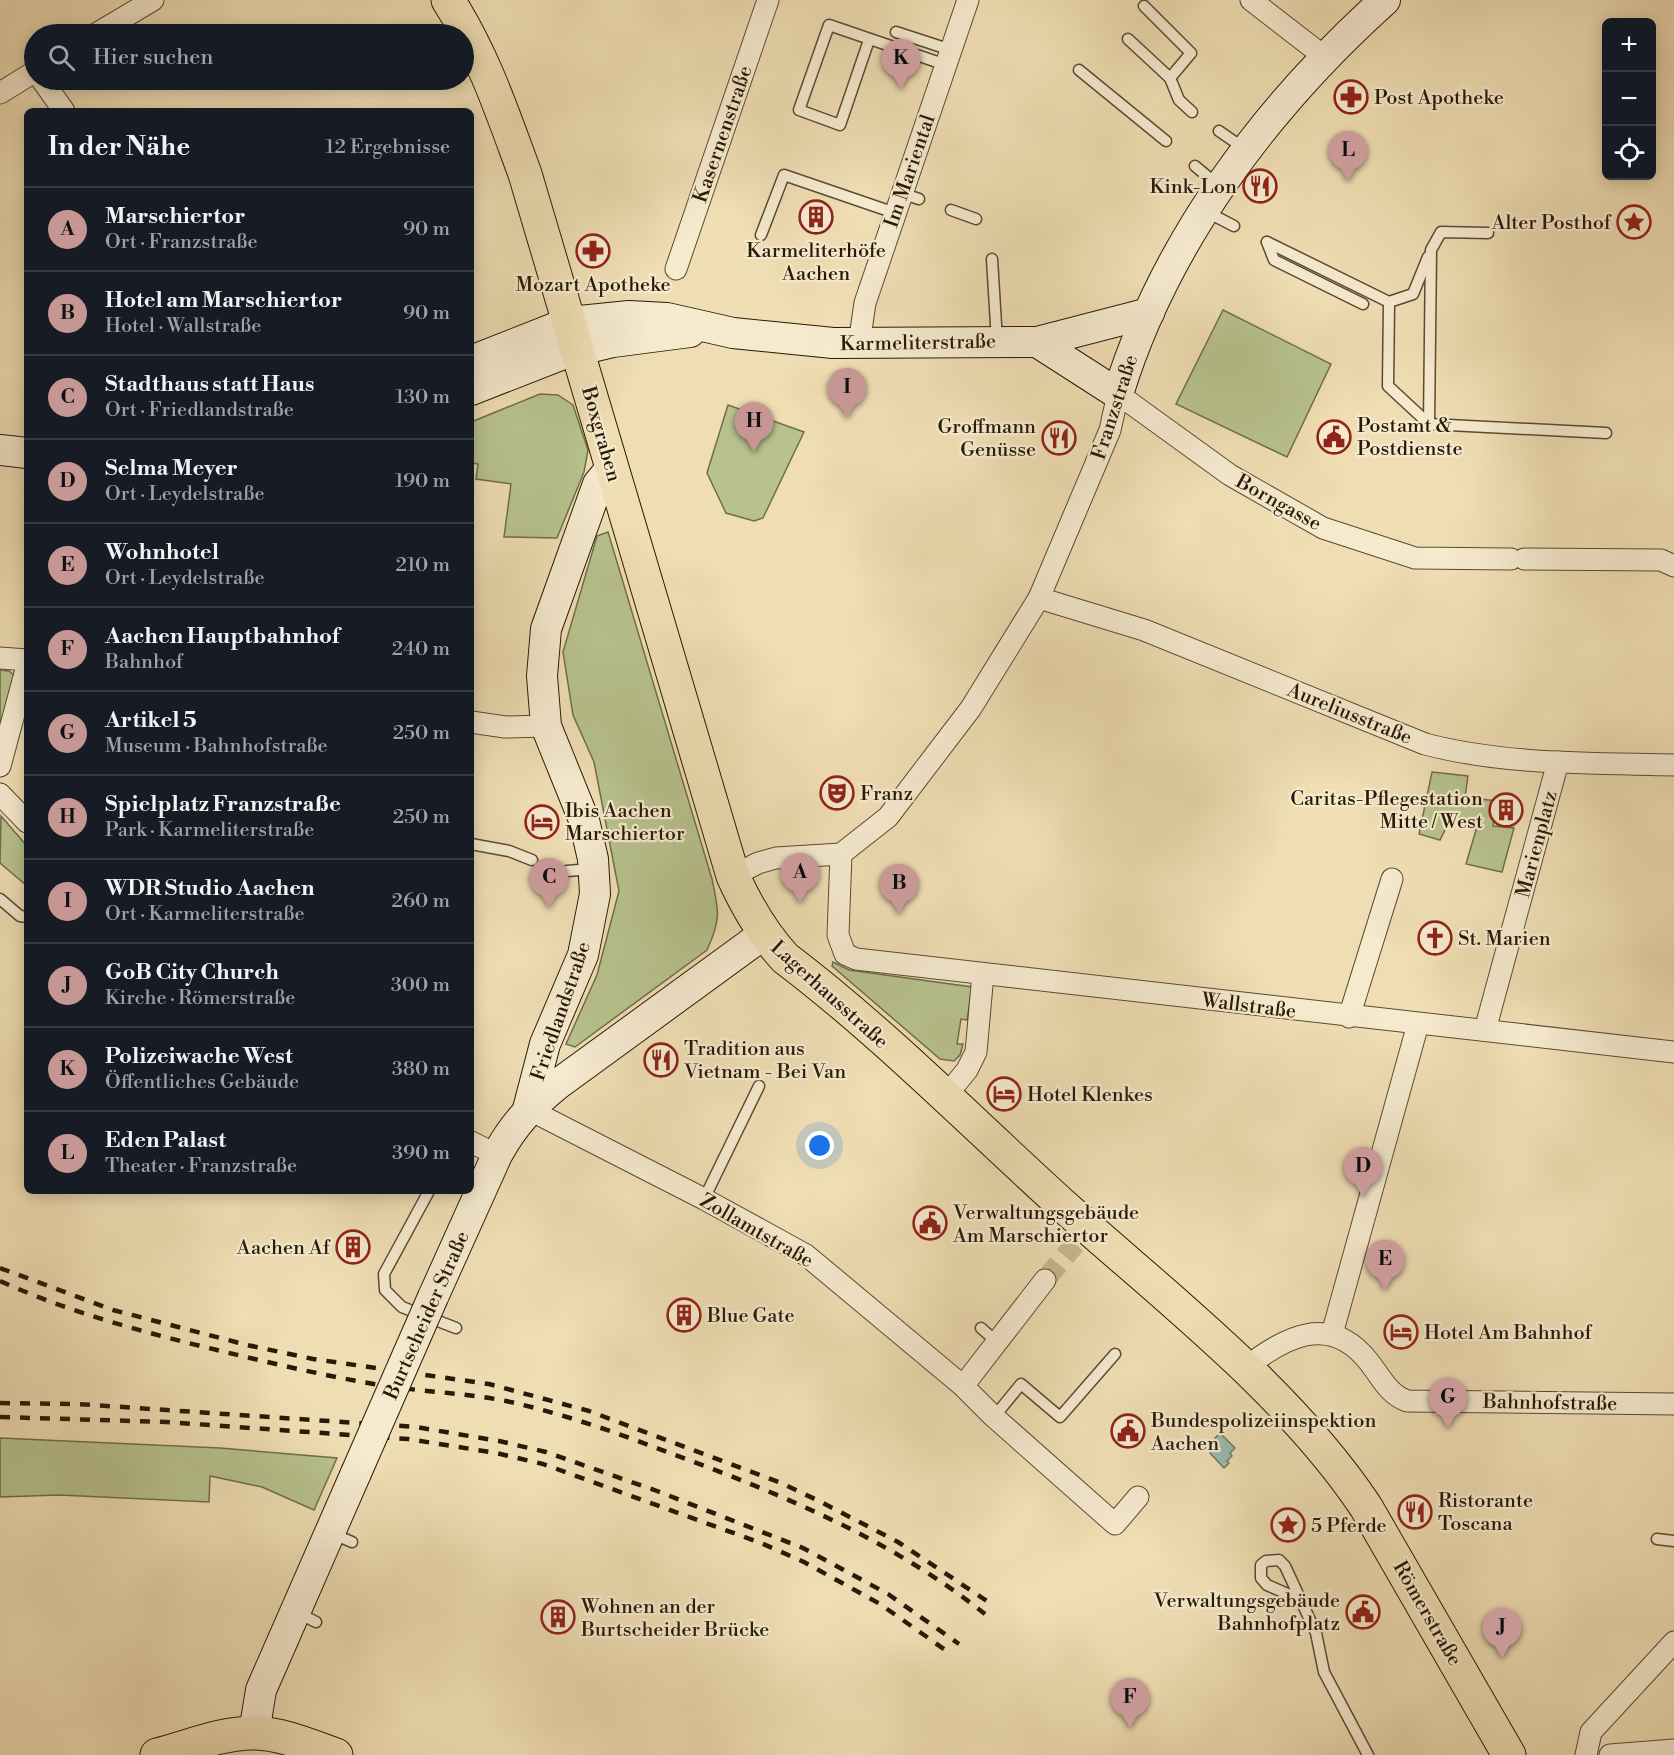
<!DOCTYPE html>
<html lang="de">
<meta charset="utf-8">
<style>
body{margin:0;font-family:"Libre Bodoni",serif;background:#242831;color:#f1f3f6}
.controls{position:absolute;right:18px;top:18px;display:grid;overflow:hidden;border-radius:9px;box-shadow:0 3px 15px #0003}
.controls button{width:54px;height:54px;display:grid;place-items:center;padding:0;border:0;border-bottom:2px solid #363941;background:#171b24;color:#f1f3f6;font:30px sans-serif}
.you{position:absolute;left:820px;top:1146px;width:21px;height:21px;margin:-15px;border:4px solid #fff;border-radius:50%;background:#1a73e8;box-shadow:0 0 0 9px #1a73e833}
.badge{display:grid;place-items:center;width:39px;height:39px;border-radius:50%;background:#c59692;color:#111;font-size:20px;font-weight:700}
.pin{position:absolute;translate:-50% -50px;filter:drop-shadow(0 2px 3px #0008)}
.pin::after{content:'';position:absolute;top:32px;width:21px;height:18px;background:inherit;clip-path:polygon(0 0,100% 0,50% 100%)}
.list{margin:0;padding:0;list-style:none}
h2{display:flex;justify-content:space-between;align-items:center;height:78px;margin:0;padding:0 24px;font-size:26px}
h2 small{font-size:20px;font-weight:400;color:#9ea1a6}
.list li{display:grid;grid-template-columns:39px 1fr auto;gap:18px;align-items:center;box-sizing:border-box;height:84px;padding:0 24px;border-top:2px solid #363941}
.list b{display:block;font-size:22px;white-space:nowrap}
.list p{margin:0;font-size:20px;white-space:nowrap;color:#9ea1a6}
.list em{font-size:20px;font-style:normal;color:#9ea1a6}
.icon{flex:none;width:33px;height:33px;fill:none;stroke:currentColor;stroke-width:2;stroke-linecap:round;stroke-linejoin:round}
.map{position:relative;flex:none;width:1674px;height:1755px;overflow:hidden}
.search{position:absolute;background:#171b24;box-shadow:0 3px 15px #0003;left:24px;top:24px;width:450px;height:66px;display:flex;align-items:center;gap:15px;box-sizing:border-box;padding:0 21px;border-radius:33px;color:#9ea1a6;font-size:22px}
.panel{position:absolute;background:#171b24;box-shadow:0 3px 15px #0003;left:24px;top:108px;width:450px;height:1086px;border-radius:9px}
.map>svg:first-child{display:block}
.green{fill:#b7c28e;stroke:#706e4a;stroke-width:1.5}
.water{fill:#9abbae;stroke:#6c7b6b;stroke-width:1.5}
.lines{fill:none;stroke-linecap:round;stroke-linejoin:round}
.street-tunnel{stroke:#c7b690;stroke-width:21;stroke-dasharray:21 10;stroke-linecap:butt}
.lane-casing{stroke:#5a4b31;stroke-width:13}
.street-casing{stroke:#5a4b31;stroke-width:23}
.secondary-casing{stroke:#281a06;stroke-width:32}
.primary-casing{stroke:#281a06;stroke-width:35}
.lane{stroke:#f5e9ce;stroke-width:10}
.street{stroke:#f5e9ce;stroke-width:21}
.secondary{stroke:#f5e9ce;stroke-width:30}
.primary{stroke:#efddb3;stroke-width:33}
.rail{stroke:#281a06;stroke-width:4.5;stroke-dasharray:10 10;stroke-linecap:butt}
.secondary-bridge-casing{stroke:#281a06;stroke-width:32;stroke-linecap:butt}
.secondary-bridge{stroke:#f5e9ce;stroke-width:30}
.labels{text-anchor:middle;stroke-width:4.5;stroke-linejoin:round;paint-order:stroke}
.poi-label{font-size:20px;fill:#281a06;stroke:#f5e9ce;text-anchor:start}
.street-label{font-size:20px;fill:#281a06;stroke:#f5e9ce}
</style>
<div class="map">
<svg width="1674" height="1755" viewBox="0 0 1674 1755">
<rect width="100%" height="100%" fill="#efddb3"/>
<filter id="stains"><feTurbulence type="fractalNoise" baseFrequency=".00333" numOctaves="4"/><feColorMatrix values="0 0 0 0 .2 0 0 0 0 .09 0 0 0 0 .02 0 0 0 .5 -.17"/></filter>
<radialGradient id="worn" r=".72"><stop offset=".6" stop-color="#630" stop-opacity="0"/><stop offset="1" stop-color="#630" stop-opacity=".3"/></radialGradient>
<g class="green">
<polygon points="1223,310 1331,364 1287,457 1176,404"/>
<polygon points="540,394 558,395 573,405 588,450 584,472 557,538 504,537 511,484 476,479 478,464 471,463 471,422"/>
<polygon points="728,405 804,432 763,518 754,521 726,513 707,473"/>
<path d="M608,532l104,347c7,32 9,41 -5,71l-132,97 -9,-3 31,-69 22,-84 -25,-129 -21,-47 -10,-63 34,-116z"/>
<polygon points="0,670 9,671 14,675 0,739"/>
<polygon points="1432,772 1468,776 1465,797 1496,801 1493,826 1514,828 1502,872 1466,864 1476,830 1473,824 1451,818 1440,840 1419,834"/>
<polygon points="1,816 27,846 27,886 0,863"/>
<polygon points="833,962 849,970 972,987 967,1020 961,1019 957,1044 963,1044 960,1055 954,1061 940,1059 832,966"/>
<polygon points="0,1438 220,1448 337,1458 314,1510 262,1487 210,1476 209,1502 59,1495 0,1497"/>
</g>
<polygon class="water" points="1220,1433 1235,1448 1230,1453 1232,1456 1227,1461 1229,1463 1224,1468 1210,1453 1215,1448 1212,1445 1217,1441 1215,1438"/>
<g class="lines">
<polyline class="street-tunnel" points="1045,1280 1075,1244"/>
<defs>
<g id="lane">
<polyline points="1144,6 1191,53 1170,78"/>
<polyline points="896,32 951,50"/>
<polyline points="1128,39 1170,78 1179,100 1192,112"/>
<polyline points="869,40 840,125 799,110 829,25 946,65"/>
<polyline points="1079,70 1166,141"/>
<polyline points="1219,131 1245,149"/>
<polyline points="1195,166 1219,186"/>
<polyline points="901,193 919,199"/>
<polyline points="951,210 976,219"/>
<polyline points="1207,212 1234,226"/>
<polyline points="761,235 784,175 895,213"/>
<polyline points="1267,242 1389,302 1413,294 1428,257"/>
<polyline points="1267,242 1274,260 1363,304"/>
<polyline points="992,259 997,341"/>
<polyline points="1389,302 1388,386 1429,424 1606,433"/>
<polyline points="1429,424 1431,250 1441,232 1488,233"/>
<polyline points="471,844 509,851 532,860"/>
<polyline points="567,871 591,869"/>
<polyline points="0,899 20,916 27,917"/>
<polyline points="429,1191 384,1274 385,1290 402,1307 456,1328"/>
<polyline points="704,1199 759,1086"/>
<polyline points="981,1328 998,1343"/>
<polyline points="994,1417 1021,1384 1060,1417 1115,1354"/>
<polyline points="333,1534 352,1542"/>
<polyline points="1657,1539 1674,1541"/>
<polyline points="1299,1599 1267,1585 1261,1578 1261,1565 1266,1561 1279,1560 1285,1566 1316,1633 1324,1672 1368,1755"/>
<polyline points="298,1613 316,1622"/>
</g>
<g id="street">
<polyline points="1251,0 1326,58"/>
<polyline points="96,34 153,0"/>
<polyline points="42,80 64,111"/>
<polyline points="0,93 34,72"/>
<polyline points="676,269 768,0"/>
<polyline points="859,344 865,303 968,0"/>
<polyline points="1524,559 1661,560 1674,566"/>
<path d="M1039,598l105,32 281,114c80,21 167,19 249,21"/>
<polyline points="0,658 27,660"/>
<polyline points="471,722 505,727 546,726"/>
<polyline points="0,766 27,666"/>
<polyline points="0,794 27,822"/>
<polyline points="841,854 838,935 845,954 856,959 1674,1052"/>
<polyline points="733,876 758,863 776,858 841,854 888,817 971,708 1039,598 1110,430 1118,394 1230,475 1323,528 1415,558 1511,559"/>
<polyline points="1349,1017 1392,879"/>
<polyline points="1485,1030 1558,762"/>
<polyline points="945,1097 967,1070 976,1052 983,974"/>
<polyline points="528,1109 704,1199 806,1255 963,1386 994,1417 1115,1524 1138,1497"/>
<polyline points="471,1142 497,1155"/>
<polyline points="1332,1334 1418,1024"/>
<path d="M1244,1369c40,-32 86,-57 125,-7 12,15 19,32 38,39l267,3"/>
<polyline points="963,1386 1045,1280"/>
<polyline points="1586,1755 1591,1732 1674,1642"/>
<polyline points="1610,1755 1674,1750"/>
</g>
<g id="secondary">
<polyline points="1037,342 1149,313"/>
<path d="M471,361l99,-39 59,-6 38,2 66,15 100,10 204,-1 81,52c47,-153 149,-288 267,-394"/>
<polyline points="471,390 563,354 613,342 690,332"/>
<polyline points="0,450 27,453"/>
<polyline points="528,1109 545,1044 583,955 595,894 593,859 584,820 546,726 542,676 546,629 598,484 612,467"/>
<path d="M433,1297l64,-142c16,-30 35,-50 61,-71l206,-150"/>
<polyline points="254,1733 261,1690 356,1473"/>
</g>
<g id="primary">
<path d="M448,0c35,54 55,114 77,174l208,702c14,31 29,57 52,82 99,75 190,168 282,251 101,90 224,185 299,298l143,248"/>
<path d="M157,1755c31,-8 67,-23 99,-22 27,1 54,13 80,22"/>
</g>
</defs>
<use href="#lane" class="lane-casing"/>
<use href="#street" class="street-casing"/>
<use href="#secondary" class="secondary-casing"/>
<use href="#primary" class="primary-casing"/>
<use href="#lane" class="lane"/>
<use href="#street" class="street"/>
<use href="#secondary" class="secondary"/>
<use href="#primary" class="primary"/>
<g class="rail">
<polyline points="0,1268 113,1310 247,1345 313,1359 489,1384 589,1411 781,1483 819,1501 898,1542 993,1605"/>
<path d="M0,1281c71,32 146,52 221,70 54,13 109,26 165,35 40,6 80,7 120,15 55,12 109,31 161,51 112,41 224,87 318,162"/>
<polyline points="0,1403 78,1404 416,1427 499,1441 546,1452 657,1491 803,1548 888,1594 959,1644"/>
<polyline points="0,1417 166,1422 408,1439 496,1453 543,1464 761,1543 804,1562 880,1604 951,1654"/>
</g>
<defs>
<polyline id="secondary-bridge" points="356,1473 433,1297"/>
</defs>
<use href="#secondary-bridge" class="secondary-bridge-casing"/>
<use href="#secondary-bridge" class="secondary-bridge"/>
</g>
<defs>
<symbol id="pharmacy-ring" viewBox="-11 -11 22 22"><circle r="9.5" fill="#f5e9ce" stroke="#8f2418" stroke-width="1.5"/><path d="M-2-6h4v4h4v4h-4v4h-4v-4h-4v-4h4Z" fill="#8f2418"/></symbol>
<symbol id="restaurant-ring" viewBox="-11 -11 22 22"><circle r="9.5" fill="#f5e9ce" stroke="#8f2418" stroke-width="1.5"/><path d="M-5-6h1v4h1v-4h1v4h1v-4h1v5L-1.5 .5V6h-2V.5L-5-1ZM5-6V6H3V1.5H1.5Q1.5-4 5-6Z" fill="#8f2418"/></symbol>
<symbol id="building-ring" viewBox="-11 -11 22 22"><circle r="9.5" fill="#f5e9ce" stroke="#8f2418" stroke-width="1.5"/><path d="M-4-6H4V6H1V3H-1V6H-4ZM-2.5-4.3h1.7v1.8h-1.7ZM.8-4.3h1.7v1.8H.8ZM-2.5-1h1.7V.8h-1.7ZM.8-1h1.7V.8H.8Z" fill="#8f2418"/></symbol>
<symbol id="sight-ring" viewBox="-11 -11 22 22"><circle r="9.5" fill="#f5e9ce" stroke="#8f2418" stroke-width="1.5"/><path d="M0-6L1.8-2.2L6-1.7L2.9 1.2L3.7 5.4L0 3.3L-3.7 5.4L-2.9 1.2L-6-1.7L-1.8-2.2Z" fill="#8f2418"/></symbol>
<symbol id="civic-ring" viewBox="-11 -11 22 22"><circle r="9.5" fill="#f5e9ce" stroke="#8f2418" stroke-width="1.5"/><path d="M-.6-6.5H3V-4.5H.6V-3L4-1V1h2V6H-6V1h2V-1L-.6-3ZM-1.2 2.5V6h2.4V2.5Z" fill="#8f2418"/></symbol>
<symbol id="theatre-ring" viewBox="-11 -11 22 22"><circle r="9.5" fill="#f5e9ce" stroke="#8f2418" stroke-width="1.5"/><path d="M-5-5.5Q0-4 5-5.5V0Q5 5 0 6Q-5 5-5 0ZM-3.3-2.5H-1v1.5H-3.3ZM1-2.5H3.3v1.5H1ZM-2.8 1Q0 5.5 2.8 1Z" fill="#8f2418"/></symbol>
<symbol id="hotel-ring" viewBox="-11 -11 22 22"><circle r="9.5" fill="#f5e9ce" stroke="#8f2418" stroke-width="1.5"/><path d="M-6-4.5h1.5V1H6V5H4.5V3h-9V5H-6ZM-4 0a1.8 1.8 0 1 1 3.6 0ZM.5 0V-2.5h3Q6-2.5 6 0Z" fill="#8f2418"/></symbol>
<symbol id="church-ring" viewBox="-11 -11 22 22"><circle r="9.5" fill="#f5e9ce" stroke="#8f2418" stroke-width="1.5"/><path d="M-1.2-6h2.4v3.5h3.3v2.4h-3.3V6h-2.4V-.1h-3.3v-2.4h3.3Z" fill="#8f2418"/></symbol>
</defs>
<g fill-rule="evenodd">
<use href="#pharmacy-ring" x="1332" y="78" width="38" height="38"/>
<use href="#restaurant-ring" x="1241" y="167" width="38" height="38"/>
<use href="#building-ring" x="797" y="198" width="38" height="38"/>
<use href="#sight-ring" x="1615" y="203" width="38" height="38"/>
<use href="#pharmacy-ring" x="574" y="232" width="38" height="38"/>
<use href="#civic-ring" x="1315" y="418" width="38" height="38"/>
<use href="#restaurant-ring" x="1040" y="419" width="38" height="38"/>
<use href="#theatre-ring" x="818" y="774" width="38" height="38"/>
<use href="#building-ring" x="1487" y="791" width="38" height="38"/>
<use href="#hotel-ring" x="523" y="803" width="38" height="38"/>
<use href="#church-ring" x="1416" y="919" width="38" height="38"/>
<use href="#restaurant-ring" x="642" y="1041" width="38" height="38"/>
<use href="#hotel-ring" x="985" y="1075" width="38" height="38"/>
<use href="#civic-ring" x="911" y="1204" width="38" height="38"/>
<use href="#building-ring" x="334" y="1228" width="38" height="38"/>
<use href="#building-ring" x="665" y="1296" width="38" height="38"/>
<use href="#hotel-ring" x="1382" y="1313" width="38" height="38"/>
<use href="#civic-ring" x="1109" y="1412" width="38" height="38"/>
<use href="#restaurant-ring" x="1396" y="1493" width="38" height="38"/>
<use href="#sight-ring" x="1269" y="1506" width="38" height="38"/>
<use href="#civic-ring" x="1344" y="1593" width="38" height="38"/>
<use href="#building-ring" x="539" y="1598" width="38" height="38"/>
</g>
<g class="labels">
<g class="poi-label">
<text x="1374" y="104">Post Apotheke</text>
<text x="1237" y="193" text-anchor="end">Kink-Lon</text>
<text x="1611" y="229" text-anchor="end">Alter Posthof</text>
<text x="816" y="257" text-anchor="middle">Karmeliterhöfe<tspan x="816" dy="23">Aachen</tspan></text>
<text x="593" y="291" text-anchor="middle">Mozart Apotheke</text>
<text x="1357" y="432">Postamt &amp;<tspan x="1357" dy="23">Postdienste</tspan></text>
<text x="1036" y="433" text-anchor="end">Groffmann<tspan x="1036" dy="23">Genüsse</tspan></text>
<text x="860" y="800">Franz</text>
<text x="1483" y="805" text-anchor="end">Caritas-Pflegestation<tspan x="1483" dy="23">Mitte / West</tspan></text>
<text x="565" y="817">Ibis Aachen<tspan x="565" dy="23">Marschiertor</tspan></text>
<text x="1458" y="945">St. Marien</text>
<text x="684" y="1055">Tradition aus<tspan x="684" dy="23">Vietnam - Bei Van</tspan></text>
<text x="1027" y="1101">Hotel Klenkes</text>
<text x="953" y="1219">Verwaltungsgebäude<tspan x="953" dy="23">Am Marschiertor</tspan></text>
<text x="330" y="1254" text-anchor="end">Aachen Af</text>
<text x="707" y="1322">Blue Gate</text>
<text x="1424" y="1339">Hotel Am Bahnhof</text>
<text x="1151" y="1427">Bundespolizeiinspektion<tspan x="1151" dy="23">Aachen</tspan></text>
<text x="1438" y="1507">Ristorante<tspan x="1438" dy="23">Toscana</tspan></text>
<text x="1311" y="1532">5 Pferde</text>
<text x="1340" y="1607" text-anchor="end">Verwaltungsgebäude<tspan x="1340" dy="23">Bahnhofplatz</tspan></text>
<text x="581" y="1613">Wohnen an der<tspan x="581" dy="23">Burtscheider Brücke</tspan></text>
</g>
<g class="street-label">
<text transform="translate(722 134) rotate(-71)" y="7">Kasernenstraße</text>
<text transform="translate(909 171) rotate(-71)" y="7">Im Mariental</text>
<text transform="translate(918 342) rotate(-1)" y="7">Karmeliterstraße</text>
<text transform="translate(1114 407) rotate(-72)" y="7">Franzstraße</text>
<text transform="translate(602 434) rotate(74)" y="7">Boxgraben</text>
<text transform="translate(1279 502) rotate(29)" y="7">Borngasse</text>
<text transform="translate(1350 713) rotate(22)" y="7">Aureliusstraße</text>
<text transform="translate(1536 844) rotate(-75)" y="7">Marienplatz</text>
<text transform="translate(830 994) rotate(42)" y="7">Lagerhausstraße</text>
<text transform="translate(1249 1005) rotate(7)" y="7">Wallstraße</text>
<text transform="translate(560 1011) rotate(-71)" y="7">Friedlandstraße</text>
<text transform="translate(757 1230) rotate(30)" y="7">Zollamtstraße</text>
<text transform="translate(426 1315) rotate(-66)" y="7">Burtscheider Straße</text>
<text transform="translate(1550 1402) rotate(1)" y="7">Bahnhofstraße</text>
<text transform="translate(1428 1613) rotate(60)" y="7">Römerstraße</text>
</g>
</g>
<rect width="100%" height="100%" filter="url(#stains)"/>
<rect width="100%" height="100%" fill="url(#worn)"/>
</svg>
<div class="controls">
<button>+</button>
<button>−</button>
<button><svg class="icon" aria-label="locate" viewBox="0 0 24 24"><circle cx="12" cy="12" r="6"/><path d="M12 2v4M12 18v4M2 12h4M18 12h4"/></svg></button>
</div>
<div class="you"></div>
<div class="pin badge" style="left:800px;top:903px">A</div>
<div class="pin badge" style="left:899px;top:914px">B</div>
<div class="pin badge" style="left:549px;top:908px">C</div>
<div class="pin badge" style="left:1363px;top:1197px">D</div>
<div class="pin badge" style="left:1385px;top:1290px">E</div>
<div class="pin badge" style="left:1130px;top:1728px">F</div>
<div class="pin badge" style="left:1448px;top:1428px">G</div>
<div class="pin badge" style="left:754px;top:452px">H</div>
<div class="pin badge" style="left:847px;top:418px">I</div>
<div class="pin badge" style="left:1502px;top:1658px">J</div>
<div class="pin badge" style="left:901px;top:89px">K</div>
<div class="pin badge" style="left:1348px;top:181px">L</div>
<div class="search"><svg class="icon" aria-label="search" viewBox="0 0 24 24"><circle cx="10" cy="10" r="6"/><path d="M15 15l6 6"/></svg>Hier suchen</div>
<section class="panel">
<h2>In der Nähe<small>12 Ergebnisse</small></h2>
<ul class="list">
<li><span class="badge">A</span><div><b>Marschiertor</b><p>Ort · Franzstraße</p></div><em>90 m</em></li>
<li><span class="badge">B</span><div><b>Hotel am Marschiertor</b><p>Hotel · Wallstraße</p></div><em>90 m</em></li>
<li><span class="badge">C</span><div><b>Stadthaus statt Haus</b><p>Ort · Friedlandstraße</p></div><em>130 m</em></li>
<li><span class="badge">D</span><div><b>Selma Meyer</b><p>Ort · Leydelstraße</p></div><em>190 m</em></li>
<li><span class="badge">E</span><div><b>Wohnhotel</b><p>Ort · Leydelstraße</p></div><em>210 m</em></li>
<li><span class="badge">F</span><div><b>Aachen Hauptbahnhof</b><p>Bahnhof</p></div><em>240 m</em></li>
<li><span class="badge">G</span><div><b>Artikel 5</b><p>Museum · Bahnhofstraße</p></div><em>250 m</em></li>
<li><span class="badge">H</span><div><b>Spielplatz Franzstraße</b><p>Park · Karmeliterstraße</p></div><em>250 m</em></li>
<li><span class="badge">I</span><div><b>WDR Studio Aachen</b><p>Ort · Karmeliterstraße</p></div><em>260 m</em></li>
<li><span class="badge">J</span><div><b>GoB City Church</b><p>Kirche · Römerstraße</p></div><em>300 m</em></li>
<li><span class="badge">K</span><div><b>Polizeiwache West</b><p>Öffentliches Gebäude</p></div><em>380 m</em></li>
<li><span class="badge">L</span><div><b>Eden Palast</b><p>Theater · Franzstraße</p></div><em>390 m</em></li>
</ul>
</section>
</div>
